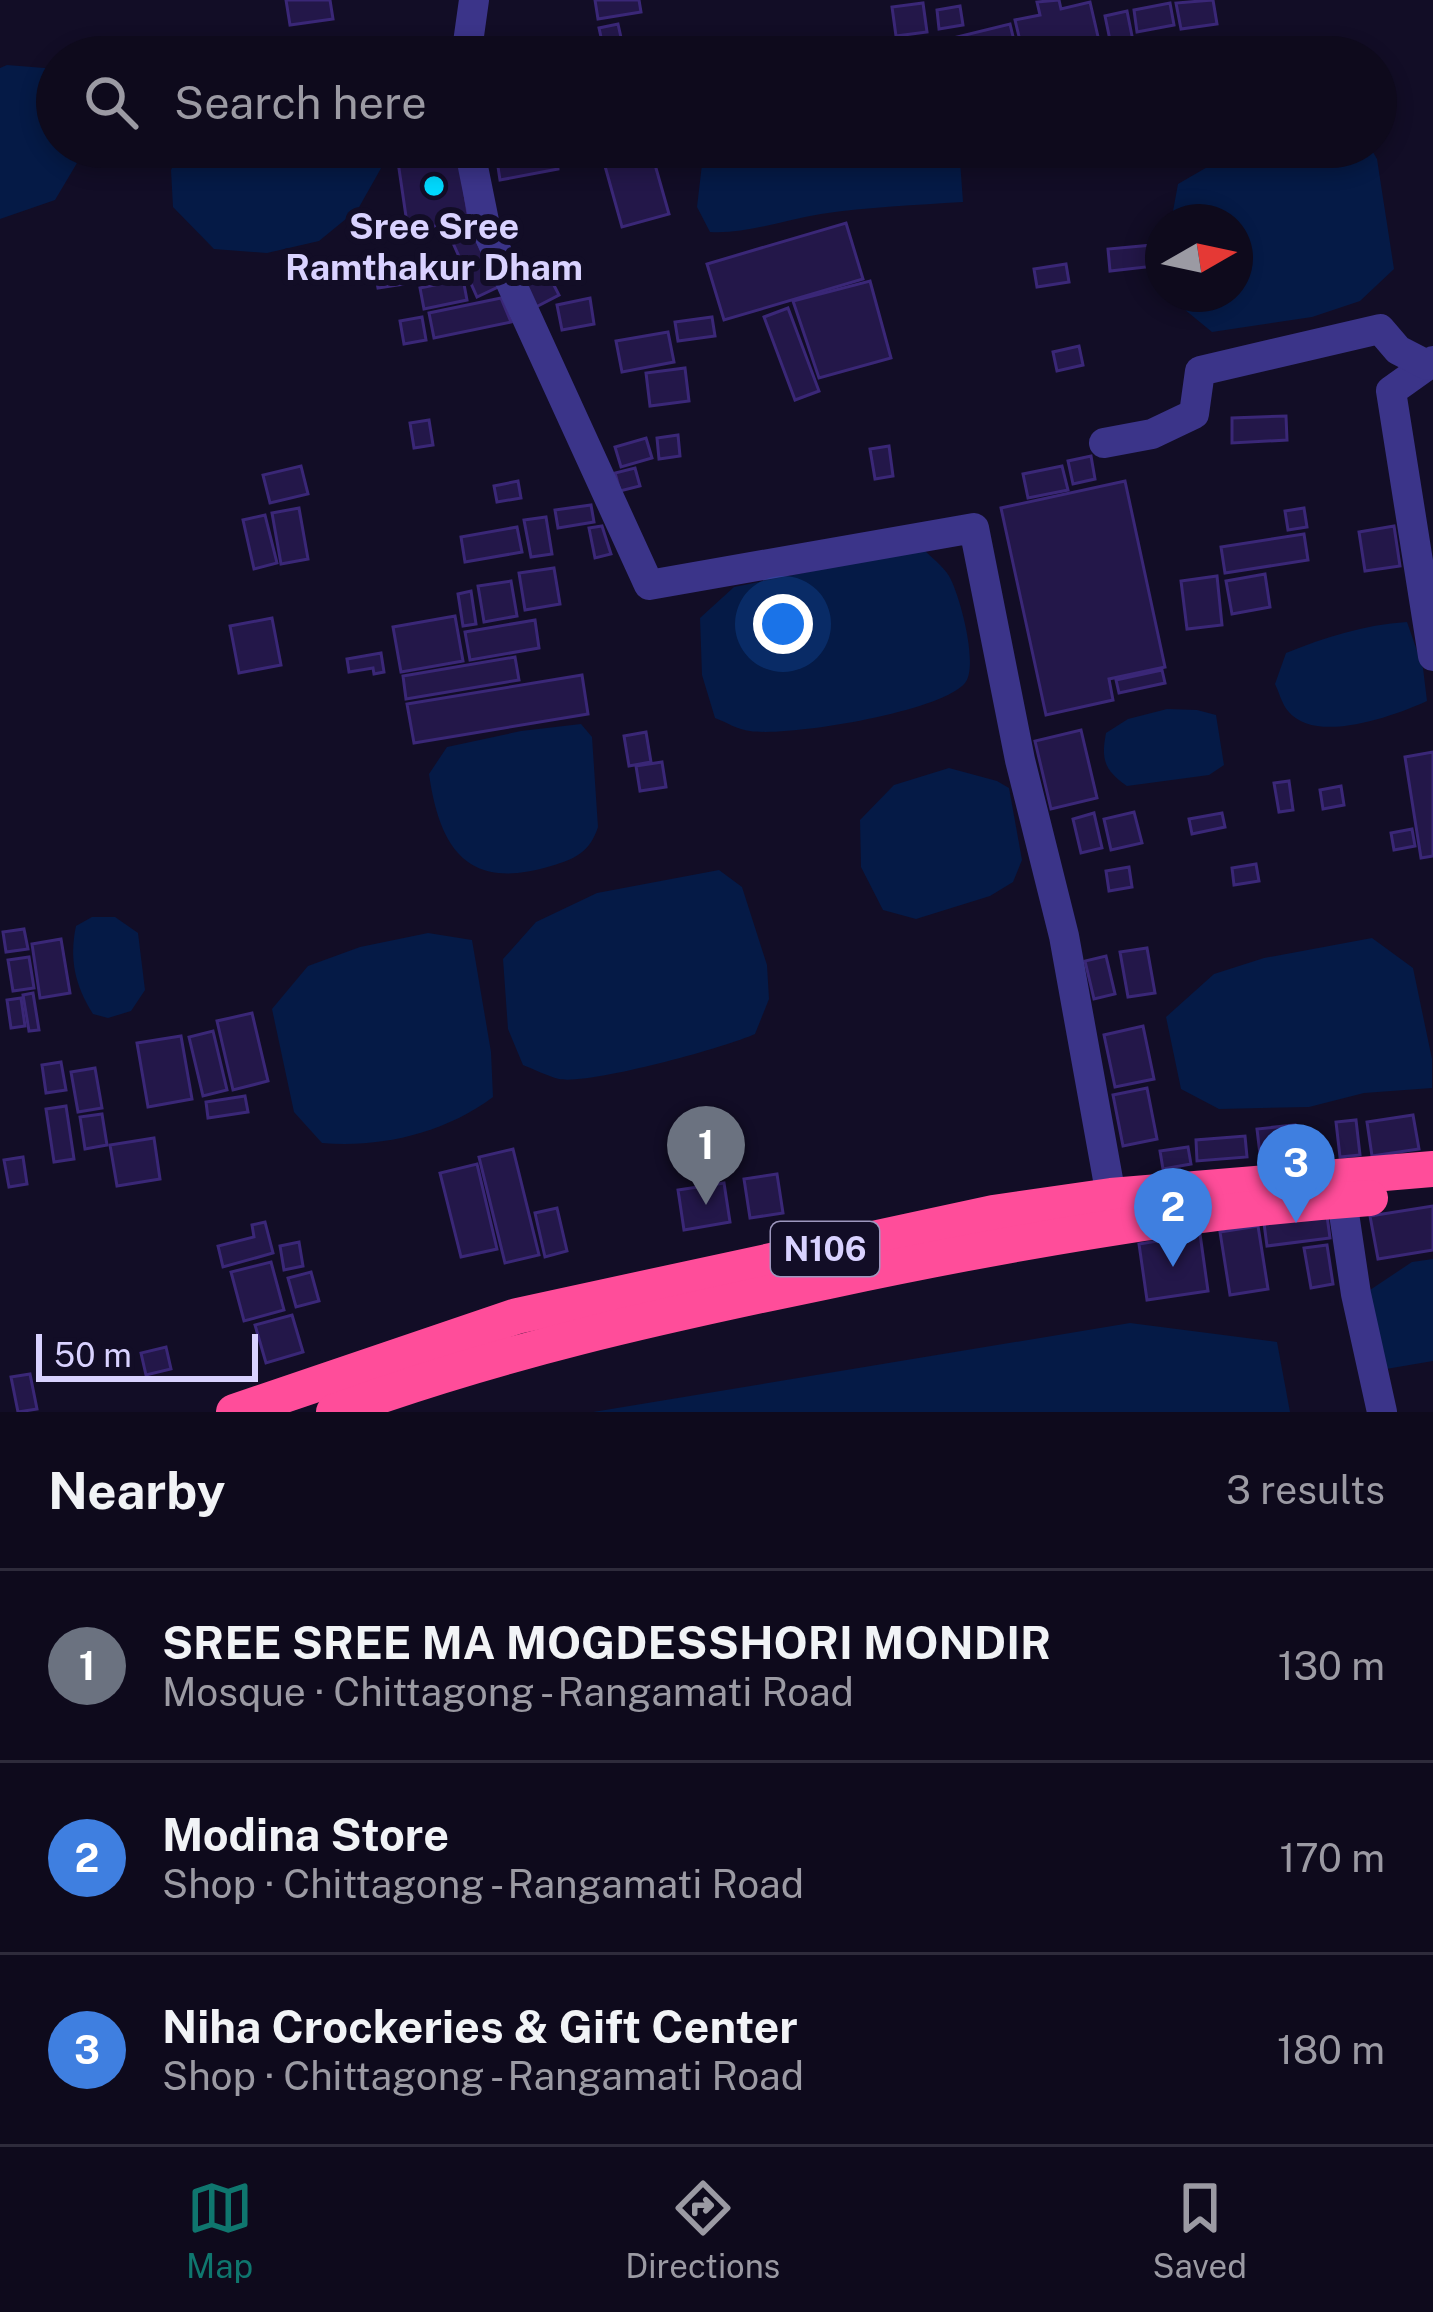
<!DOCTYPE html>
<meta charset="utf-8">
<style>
body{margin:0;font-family:"Public Sans",sans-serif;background:#1c1829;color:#f1f3f6}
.compass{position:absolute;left:1145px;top:204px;width:108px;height:108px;border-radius:50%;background:#0e0a1c;box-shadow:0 6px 18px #0003;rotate:81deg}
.scale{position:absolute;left:36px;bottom:30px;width:222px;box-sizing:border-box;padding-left:12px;border:6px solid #d9d2ff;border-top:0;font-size:33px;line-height:42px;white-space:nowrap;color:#d9d2ff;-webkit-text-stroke:9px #120d26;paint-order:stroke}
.you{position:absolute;left:783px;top:624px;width:42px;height:42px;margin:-30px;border:9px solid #fff;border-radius:50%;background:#1a73e8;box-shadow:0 0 0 18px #1a73e833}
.badge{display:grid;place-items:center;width:78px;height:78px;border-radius:50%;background:#0f766e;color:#fff;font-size:39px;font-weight:700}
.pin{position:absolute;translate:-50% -99px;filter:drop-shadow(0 3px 6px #0008)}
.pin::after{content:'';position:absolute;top:63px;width:42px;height:36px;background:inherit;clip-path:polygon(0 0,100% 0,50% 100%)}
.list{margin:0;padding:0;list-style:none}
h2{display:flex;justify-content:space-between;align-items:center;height:156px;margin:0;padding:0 48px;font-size:51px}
h2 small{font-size:39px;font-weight:400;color:#9b9aa3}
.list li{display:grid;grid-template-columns:78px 1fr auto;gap:36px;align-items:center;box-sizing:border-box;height:192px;padding:0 48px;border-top:3px solid #2e2b3b}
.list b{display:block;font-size:45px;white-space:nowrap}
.list p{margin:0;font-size:39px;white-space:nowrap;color:#9b9aa3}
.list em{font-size:39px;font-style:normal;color:#9b9aa3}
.icon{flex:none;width:66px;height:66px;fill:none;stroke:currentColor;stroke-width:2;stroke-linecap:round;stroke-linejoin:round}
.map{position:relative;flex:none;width:1433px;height:1412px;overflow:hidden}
.search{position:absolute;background:#0e0a1c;box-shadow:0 6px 18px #0003;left:36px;right:36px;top:36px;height:132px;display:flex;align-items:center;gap:30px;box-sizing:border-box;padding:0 42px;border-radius:66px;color:#9b9aa3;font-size:45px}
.sheet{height:732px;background:#0e0a1c}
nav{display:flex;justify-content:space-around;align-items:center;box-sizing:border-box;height:168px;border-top:3px solid #2e2b3b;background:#0e0a1c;font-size:33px;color:#9b9aa3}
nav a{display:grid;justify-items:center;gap:6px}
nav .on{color:#0f766e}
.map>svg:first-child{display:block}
.water{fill:#051a46}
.building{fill:#231749;stroke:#3a2777;stroke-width:3}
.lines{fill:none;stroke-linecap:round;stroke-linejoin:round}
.minor{stroke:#3b3489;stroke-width:30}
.highway{stroke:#ff4d9a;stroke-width:36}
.poi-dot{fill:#00d8fd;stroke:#120d26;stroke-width:4.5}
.labels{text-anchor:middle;stroke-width:12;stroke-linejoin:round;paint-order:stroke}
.shield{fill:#120d26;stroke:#9d97be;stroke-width:3}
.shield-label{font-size:33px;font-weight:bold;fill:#d9d2ff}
.poi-label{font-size:36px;font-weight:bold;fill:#d9d2ff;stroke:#120d26}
</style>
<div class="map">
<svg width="1433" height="1412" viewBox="0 0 1433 1412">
<rect width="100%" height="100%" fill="#120d26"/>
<g class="water">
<polygon points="7,65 57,69 57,147 77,147 77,163 55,200 0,219 0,68"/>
<polygon points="182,147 393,147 358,209 319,241 267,253 214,249 173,207 171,170"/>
<path d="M704,147h255l4,55c-47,3 -95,5 -142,12 -37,6 -74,20 -111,18l-13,-25z"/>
<polygon points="1258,147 1370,147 1377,159 1394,269 1360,301 1312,317 1212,332 1184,309 1181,294 1235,294 1235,222 1171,222 1178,184 1235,151"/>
<path d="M923,549c8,8 20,17 26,27 11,19 30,90 16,107 -24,29 -177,54 -215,48 -12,-1 -24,-9 -35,-13l-13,-43 -2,-57 34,-31z"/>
<path d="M1407,622l16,46 4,33c-33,15 -112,44 -139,10 -6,-7 -9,-19 -13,-27l11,-31c40,-16 77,-28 121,-31z"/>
<path d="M1167,709l30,1 19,5 8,50 -15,10 -82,11c-23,-16 -26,-27 -21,-53l22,-14z"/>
<path d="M581,724l11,13 6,90c-8,25 -23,32 -47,39 -82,25 -111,-15 -122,-92l18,-27 74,-16z"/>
<polygon points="949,768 997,781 1009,788 1022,860 1013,882 990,896 916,919 883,910 861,867 860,820 894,785"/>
<path d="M719,870l23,17 25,78 2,34 -14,35c-31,14 -166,51 -196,45 -12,-3 -25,-10 -36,-14l-15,-36 -5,-70 33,-37 61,-29z"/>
<path d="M92,917h23l23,16 7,57 -14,21 -23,7 -15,-4c-18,-28 -24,-55 -17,-88z"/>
<path d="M428,933l44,7 19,112 2,45c-48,36 -112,51 -171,46l-28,-31 -22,-103 36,-43 52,-19z"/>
<polygon points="1372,938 1413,968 1432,1059 1432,1088 1364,1093 1309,1107 1219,1109 1181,1089 1166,1017 1214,974 1264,958"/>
<polygon points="1433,1259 1433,1361 1380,1370 1370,1290 1412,1262"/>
<polygon points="1130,1323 1277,1342 1290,1412 593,1412"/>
</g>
<g class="building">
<polygon points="286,0 330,0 333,19 290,25"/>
<polygon points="595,0 639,0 641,12 598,19"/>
<polygon points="1059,0 1061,9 1090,2 1099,41 1024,57 1015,20 1040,15 1037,2"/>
<polygon points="1213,0 1217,24 1181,29 1176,3"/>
<polygon points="923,3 927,32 896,36 892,7"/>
<polygon points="1170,3 1174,25 1137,32 1134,10"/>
<polygon points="960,6 963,25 939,29 937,10"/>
<polygon points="1127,11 1133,41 1111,45 1105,16"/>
<polygon points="618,24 622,42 603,46 599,28"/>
<polygon points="1010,24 1018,57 915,57 912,48"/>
<polygon points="458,147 469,221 408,230 397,155"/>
<polygon points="495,147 556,147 558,169 500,180"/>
<polygon points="650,147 669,214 622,227 603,159"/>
<polygon points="846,223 863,279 724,320 707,264"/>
<polygon points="474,234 498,287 477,297 453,243"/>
<polygon points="1153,245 1155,266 1110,271 1108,249"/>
<polygon points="399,261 404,284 378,288 374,266"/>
<polygon points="542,262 559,295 532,309 515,275"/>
<polygon points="1066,264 1069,282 1037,287 1034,269"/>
<polygon points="463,279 467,300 424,309 420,288"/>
<polygon points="870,281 891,358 819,378 793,301"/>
<polygon points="501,298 511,322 434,338 429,313"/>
<polygon points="590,298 594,324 562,330 557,305"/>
<polygon points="788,308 819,391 795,400 764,317"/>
<polygon points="422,317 426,340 404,344 400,321"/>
<polygon points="712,317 715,336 678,341 675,322"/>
<polygon points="668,332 674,362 622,372 616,341"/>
<polygon points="1079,346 1083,365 1057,371 1053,352"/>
<polygon points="685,368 689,401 650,406 646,373"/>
<polygon points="1286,416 1287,440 1232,443 1232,418"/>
<polygon points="429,420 433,445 414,448 410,423"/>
<polygon points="678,435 680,456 659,459 657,438"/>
<polygon points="646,438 652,458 621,467 615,447"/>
<polygon points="889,446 893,476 875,479 870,449"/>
<polygon points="1091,456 1095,479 1073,484 1068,461"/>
<polygon points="301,466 308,494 270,503 263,475"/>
<polygon points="1062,466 1068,490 1028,498 1023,474"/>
<polygon points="635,468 640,486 620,491 615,473"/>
<polygon points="518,481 521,498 497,502 494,486"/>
<polygon points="1125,481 1165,667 1109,679 1113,700 1046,715 1001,508"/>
<polygon points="591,505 594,522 558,528 555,510"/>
<polygon points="299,508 308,559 281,564 272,513"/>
<polygon points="1304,508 1307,527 1288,530 1285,511"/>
<polygon points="265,515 277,563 254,569 243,520"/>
<polygon points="546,517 552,554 531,557 524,520"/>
<polygon points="602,526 611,554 595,558 589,528"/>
<polygon points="1394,526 1400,566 1365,571 1359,532"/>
<polygon points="517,527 522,552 465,562 461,537"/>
<polygon points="1304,534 1308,560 1225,573 1221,547"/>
<polygon points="554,568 560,604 525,610 519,573"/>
<polygon points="1265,574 1270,607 1232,614 1226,581"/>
<polygon points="1217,576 1222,625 1187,629 1181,581"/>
<polygon points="511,581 517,616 484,622 478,586"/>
<polygon points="471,591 476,624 463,626 458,594"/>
<polygon points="455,616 463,661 401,672 393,627"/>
<polygon points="272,618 281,665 239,673 230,626"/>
<polygon points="535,620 539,648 470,660 465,632"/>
<polygon points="381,653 384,672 374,674 373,668 349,672 347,659"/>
<polygon points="515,657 519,680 406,699 403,676"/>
<polygon points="1162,670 1165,683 1119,693 1116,680"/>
<polygon points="582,675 588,714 414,743 407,704"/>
<polygon points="1081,730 1097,798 1051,809 1035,741"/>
<polygon points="646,732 651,762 629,766 624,736"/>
<polygon points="1433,752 1433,856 1421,858 1405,757"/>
<polygon points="662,762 666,787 640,791 636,766"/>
<polygon points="1289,781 1293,810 1279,812 1274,783"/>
<polygon points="1341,786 1344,805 1323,809 1320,790"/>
<polygon points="1134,812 1142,843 1111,850 1104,819"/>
<polygon points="1094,813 1102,848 1081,853 1073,819"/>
<polygon points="1222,813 1225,827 1192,834 1189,819"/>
<polygon points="1412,829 1415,846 1394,850 1391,833"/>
<polygon points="1256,864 1259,881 1234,885 1232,868"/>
<polygon points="1129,867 1132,887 1109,891 1106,871"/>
<polygon points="24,929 28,949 6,952 3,932"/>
<polygon points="61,939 70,993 40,998 32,944"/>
<polygon points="1147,948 1155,993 1128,997 1120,952"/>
<polygon points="1106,956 1115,994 1094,999 1085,961"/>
<polygon points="29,957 34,988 13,991 8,960"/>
<polygon points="33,993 39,1030 29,1031 23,995"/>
<polygon points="21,998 25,1026 11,1028 7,1000"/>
<polygon points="252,1013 268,1081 233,1090 217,1021"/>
<polygon points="1143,1026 1154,1079 1115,1087 1104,1035"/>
<polygon points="213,1031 227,1090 203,1096 189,1037"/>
<polygon points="181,1036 192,1099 148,1107 137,1043"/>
<polygon points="61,1062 66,1090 46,1093 42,1065"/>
<polygon points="95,1068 102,1108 78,1112 71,1072"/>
<polygon points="1147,1088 1157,1139 1123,1146 1113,1095"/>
<polygon points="245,1096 248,1112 208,1118 206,1102"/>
<polygon points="66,1106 74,1159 54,1162 46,1109"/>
<polygon points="102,1114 107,1145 85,1149 80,1117"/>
<polygon points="1413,1115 1419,1149 1372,1156 1367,1122"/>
<polygon points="1356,1120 1360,1155 1340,1157 1336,1122"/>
<polygon points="1295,1125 1298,1150 1260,1154 1257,1129"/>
<polygon points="1245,1136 1247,1157 1197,1161 1196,1140"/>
<polygon points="154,1138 160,1179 117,1186 110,1145"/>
<polygon points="1188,1147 1191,1164 1163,1169 1160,1151"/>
<polygon points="513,1149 539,1255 505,1263 479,1157"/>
<polygon points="23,1157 27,1184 9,1187 4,1160"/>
<polygon points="477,1164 497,1249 461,1257 440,1173"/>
<polygon points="777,1174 783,1213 750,1218 744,1179"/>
<polygon points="724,1183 730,1222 684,1230 678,1190"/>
<polygon points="1325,1201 1330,1238 1267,1246 1262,1208"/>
<polygon points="1433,1206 1433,1250 1378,1259 1370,1216"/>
<polygon points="557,1208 567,1251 545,1257 535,1213"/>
<polygon points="265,1222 273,1253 223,1267 218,1246 254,1237 252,1225"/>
<polygon points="1258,1226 1268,1289 1230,1295 1220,1232"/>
<polygon points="1200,1234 1208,1291 1147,1300 1139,1244"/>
<polygon points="299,1242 303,1266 284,1270 280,1246"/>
<polygon points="1327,1245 1333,1284 1311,1288 1304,1248"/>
<polygon points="271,1262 284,1310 244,1321 231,1272"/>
<polygon points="311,1272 319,1301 296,1307 288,1278"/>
<polygon points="292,1315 303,1352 266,1363 255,1325"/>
<polygon points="166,1347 171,1369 146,1375 141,1353"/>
<polygon points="30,1374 37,1409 18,1412 11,1377"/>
</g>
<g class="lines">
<g class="minor">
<polyline points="466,57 474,0"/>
<polyline points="469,147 485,226 649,585 974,528 1020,760 1064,936 1111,1196"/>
<polyline points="1433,361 1391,391 1433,656"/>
<polyline points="1104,443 1152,434 1194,414 1200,371 1380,329 1398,350 1427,365"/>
<polyline points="1342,1200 1356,1294 1382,1412"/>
</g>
<g class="highway">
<polyline points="234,1412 517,1316 993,1213 1111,1196 1433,1169"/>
<path d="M334,1412c163,-60 325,-96 494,-131 179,-38 359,-70 542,-83"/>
</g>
</g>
<circle class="poi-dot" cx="434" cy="186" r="12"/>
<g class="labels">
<rect class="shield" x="771" y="1222" width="108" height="54" rx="9"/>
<g class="shield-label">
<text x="825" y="1261">N106</text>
</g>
<g class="poi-label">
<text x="434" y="239">Sree Sree<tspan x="434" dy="41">Ramthakur Dham</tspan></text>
</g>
</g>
</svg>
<svg class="compass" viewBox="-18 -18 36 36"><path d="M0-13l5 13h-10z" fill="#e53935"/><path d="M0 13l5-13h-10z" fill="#9b9aa3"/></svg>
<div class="scale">50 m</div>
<div class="you"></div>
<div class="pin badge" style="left:706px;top:1205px;background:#6b7280">1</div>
<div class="pin badge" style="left:1173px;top:1267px;background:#3f7fe0">2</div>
<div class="pin badge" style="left:1296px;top:1223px;background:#3f7fe0">3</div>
<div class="search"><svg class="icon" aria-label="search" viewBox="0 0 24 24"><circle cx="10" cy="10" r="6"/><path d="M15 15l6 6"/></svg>Search here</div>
</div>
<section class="sheet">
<h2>Nearby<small>3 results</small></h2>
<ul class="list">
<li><span class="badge" style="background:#6b7280">1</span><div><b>SREE SREE MA MOGDESSHORI MONDIR</b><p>Mosque · Chittagong - Rangamati Road</p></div><em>130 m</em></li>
<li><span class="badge" style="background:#3f7fe0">2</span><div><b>Modina Store</b><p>Shop · Chittagong - Rangamati Road</p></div><em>170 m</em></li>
<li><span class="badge" style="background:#3f7fe0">3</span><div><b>Niha Crockeries &amp; Gift Center</b><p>Shop · Chittagong - Rangamati Road</p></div><em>180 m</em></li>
</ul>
</section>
<nav>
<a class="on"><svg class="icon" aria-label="map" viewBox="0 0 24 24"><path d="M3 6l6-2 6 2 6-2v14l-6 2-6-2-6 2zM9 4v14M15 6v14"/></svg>Map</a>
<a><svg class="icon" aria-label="directions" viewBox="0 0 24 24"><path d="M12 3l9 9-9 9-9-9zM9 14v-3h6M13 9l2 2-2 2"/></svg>Directions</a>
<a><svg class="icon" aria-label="saved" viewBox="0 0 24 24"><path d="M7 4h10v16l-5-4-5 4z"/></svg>Saved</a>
</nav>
